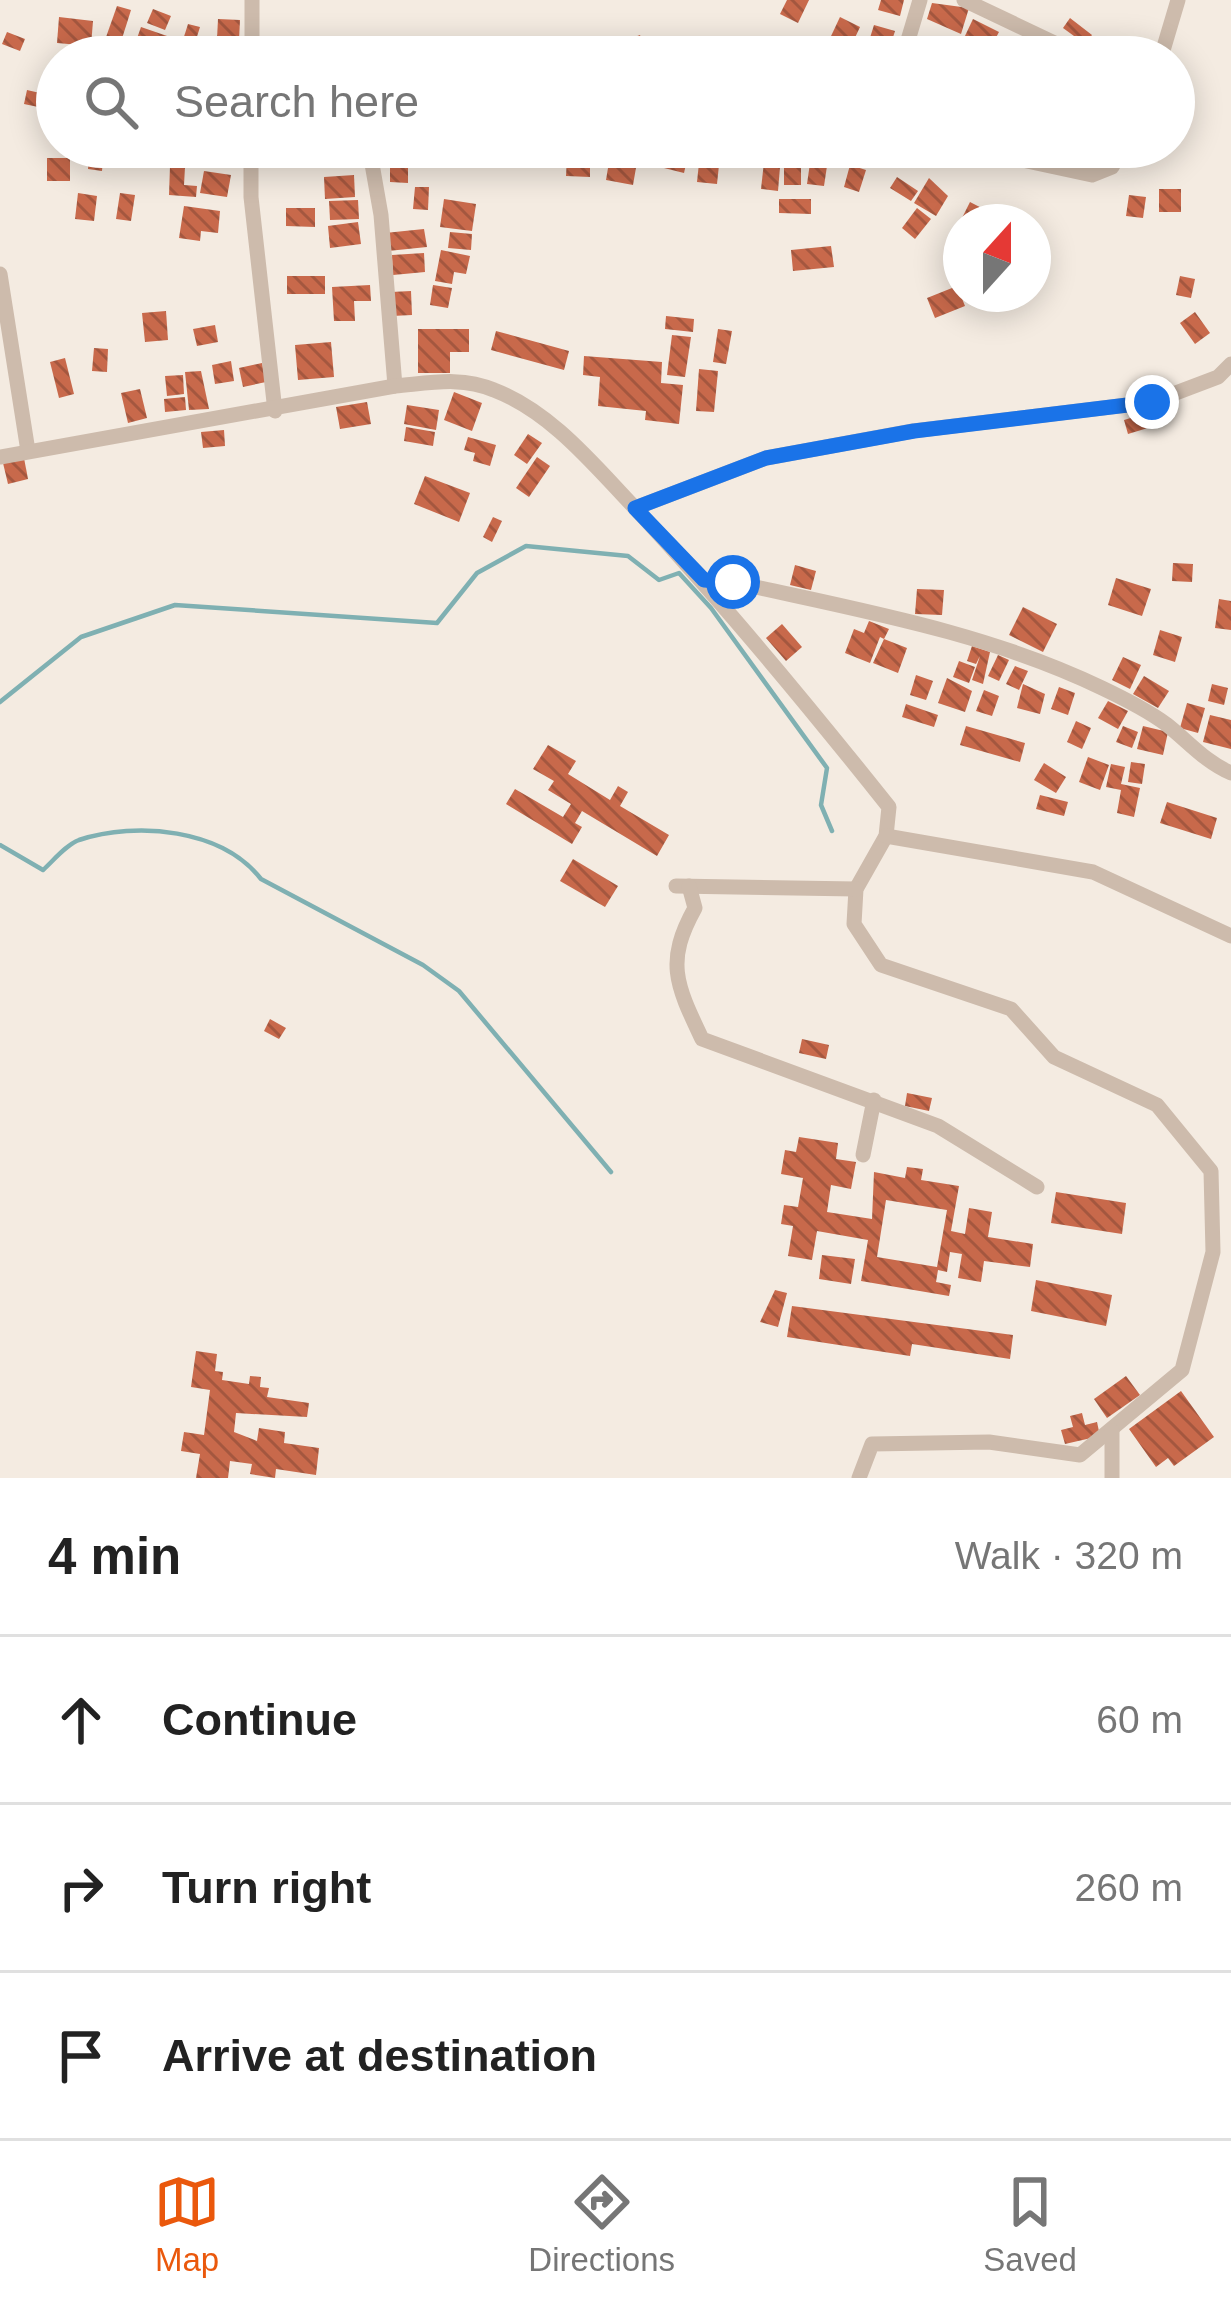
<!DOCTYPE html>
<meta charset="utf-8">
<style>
body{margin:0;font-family:Helvetica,sans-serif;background:#f2f2f2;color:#222}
.compass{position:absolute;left:943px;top:204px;width:108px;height:108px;border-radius:50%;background:#fff;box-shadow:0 6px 30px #0003;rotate:21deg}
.stop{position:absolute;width:36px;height:36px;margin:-27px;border:9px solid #1a73e8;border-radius:50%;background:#fff}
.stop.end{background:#1a73e8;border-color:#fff;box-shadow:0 3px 12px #0008}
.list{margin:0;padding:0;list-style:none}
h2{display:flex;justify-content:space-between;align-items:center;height:156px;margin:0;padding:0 48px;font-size:51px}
h2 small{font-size:39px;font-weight:400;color:#767676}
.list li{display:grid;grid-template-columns:78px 1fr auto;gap:36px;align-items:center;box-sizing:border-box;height:168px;padding:0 48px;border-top:3px solid #e0e0e0}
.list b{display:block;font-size:45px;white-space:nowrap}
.list em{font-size:39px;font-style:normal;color:#767676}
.icon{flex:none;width:66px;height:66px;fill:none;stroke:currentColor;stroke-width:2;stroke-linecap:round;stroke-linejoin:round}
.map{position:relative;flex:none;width:1231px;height:1478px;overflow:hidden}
.search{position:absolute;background:#fff;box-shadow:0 6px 30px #0003;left:36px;right:36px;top:36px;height:132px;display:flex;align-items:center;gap:30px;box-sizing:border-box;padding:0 42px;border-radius:66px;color:#767676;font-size:45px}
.sheet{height:660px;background:#fff}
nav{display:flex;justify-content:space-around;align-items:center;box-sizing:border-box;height:168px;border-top:3px solid #e0e0e0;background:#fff;font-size:33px;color:#767676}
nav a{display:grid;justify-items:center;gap:6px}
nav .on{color:#ea580c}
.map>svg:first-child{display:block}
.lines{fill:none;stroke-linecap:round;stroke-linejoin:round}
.stream{stroke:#7fb0b2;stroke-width:4.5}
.building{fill:url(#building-back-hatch);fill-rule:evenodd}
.minor{stroke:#cdbbac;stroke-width:15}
.route{stroke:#1a73e8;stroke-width:15}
</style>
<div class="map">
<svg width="1231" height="1478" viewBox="0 0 1231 1478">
<defs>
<pattern id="building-back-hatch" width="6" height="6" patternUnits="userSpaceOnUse" patternTransform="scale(3)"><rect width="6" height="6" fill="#c8694b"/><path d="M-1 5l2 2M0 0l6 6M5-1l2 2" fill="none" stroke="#a4573f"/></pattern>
</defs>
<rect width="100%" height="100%" fill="#f4ebe1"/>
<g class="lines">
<g class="stream">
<polyline points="0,702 81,637 175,605 437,623 477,573 526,546 628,556 659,580 679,573 711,608 827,768 821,805 832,831"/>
<path d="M0,845l43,25c11,-10 23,-25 36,-30 58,-19 143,-11 182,39l162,86 36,26 152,181"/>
</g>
</g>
<g class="building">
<polygon points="787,0 809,0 798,23 780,14"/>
<polygon points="881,0 904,0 900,16 878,10"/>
<polygon points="932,3 969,8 961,34 927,19"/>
<polygon points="117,6 131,10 120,45 105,40"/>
<polygon points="153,9 171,16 165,30 147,23"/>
<polygon points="59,17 93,21 91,46 57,43"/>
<polygon points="840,17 860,27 846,57 824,51"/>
<polygon points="1070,18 1092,35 1085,44 1063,28"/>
<polygon points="218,19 240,20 239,40 217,39"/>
<polygon points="973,19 999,32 992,45 964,38"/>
<polygon points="188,24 200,27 194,46 182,43"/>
<polygon points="874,25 895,31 887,57 864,57"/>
<polygon points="141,27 170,37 165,53 135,44"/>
<polygon points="7,32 25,39 20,51 2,44"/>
<polygon points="640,35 648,57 620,57 616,44"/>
<polygon points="1011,39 1047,57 1002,57"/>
<polygon points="209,41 234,45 232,57 196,57 198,46 208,48"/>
<polygon points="27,90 57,97 57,111 24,104"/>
<polygon points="90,147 104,147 102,171 88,169"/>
<rect x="274" y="147" width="28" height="9"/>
<polygon points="324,147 346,147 346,162 325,163"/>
<polygon points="664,147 690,147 684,173 660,167"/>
<polygon points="390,152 408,152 408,183 390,182"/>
<polygon points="765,153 781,155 778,191 761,189"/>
<rect x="47" y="158" width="23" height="23"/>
<polygon points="567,158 590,159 590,177 566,176"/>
<polygon points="624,160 637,162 633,185 606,180 609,162 623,165"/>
<polygon points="699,163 719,165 717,184 697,182"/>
<rect x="784" y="163" width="17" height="22"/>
<polygon points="810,163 827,166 824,186 807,184"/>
<polygon points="850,165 866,170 859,192 844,187"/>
<polygon points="170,166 185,167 184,185 197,186 196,197 169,195"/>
<polygon points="204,171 231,175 227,197 200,193"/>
<polygon points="354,175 355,197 325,199 324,177"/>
<polygon points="897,177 918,191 911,201 890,188"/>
<polygon points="929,178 948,196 936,216 914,203"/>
<polygon points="415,187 429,187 428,210 413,209"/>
<rect x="1159" y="189" width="22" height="23"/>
<polygon points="78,193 97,196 94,221 75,219"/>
<polygon points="120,193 135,195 131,221 116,219"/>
<polygon points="1129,195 1146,197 1143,218 1126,216"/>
<polygon points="444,199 476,204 472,231 440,227"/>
<polygon points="779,199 811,199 811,214 779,213"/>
<polygon points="358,200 359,219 330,220 329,201"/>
<polygon points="970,202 999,217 997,222 961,222 961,233 956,230"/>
<polygon points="184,206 220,211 218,233 201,231 200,241 179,238"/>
<polygon points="286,208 315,208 315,227 286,226"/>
<polygon points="917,208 931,219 915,239 902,228"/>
<polygon points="358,222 361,244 330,248 328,226"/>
<polygon points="424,229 427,247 388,251 385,233"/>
<polygon points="450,232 472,234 471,250 448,248"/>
<polygon points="831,246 834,267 793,271 791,250"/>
<polygon points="441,250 470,256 466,274 454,272 452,284 435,281"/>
<polygon points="424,253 425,272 393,275 392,255"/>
<rect x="287" y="276" width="38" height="18"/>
<polygon points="1180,276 1195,279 1191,298 1176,295"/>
<polygon points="370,285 371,301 354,301 355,321 334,321 332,287"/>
<polygon points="433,285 452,288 448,308 430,305"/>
<polygon points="957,286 965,306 935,318 927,298"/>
<polygon points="411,291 412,315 392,316 391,292"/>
<polygon points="166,311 168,340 145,342 142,313"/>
<polygon points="1195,312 1210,333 1195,344 1180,323"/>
<polygon points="666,316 694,319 693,332 665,329"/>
<polygon points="215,325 218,342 197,346 193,329"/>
<polygon points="418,329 469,329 469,352 450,352 450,373 418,373"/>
<polygon points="718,329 732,331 726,364 713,362"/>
<polygon points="496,331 569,351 564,370 491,350"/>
<polygon points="672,335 691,337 685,377 667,375"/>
<polygon points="331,342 334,377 298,380 295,345"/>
<polygon points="94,348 108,349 107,372 92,371"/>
<polygon points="584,356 662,362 661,383 683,385 679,424 645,420 646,411 598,406 600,377 583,375"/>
<polygon points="65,358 74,394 59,398 50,362"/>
<polygon points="231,361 234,381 215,384 212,365"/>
<polygon points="262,363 266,382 243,387 239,368"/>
<polygon points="699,369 718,371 714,412 696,411"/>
<polygon points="201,371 209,409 189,410 185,372"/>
<polygon points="183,375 184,394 167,396 165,376"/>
<polygon points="140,389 147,418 128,423 121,393"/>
<polygon points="454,392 482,403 472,431 444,420"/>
<polygon points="185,397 186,410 165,412 164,399"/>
<polygon points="367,402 371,424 340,429 336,407"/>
<polygon points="407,405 439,410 436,430 404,424"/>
<polygon points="1147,413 1151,427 1128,434 1124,420"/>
<polygon points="406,427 435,432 433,446 404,441"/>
<polygon points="224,430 225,446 203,448 201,432"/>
<polygon points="528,434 542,443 527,464 514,455"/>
<polygon points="468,437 496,445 490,466 473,461 475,453 464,450"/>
<polygon points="537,457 550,466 529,497 516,488"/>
<polygon points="24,458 28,479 8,484 3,463"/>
<polygon points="425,476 470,493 459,522 414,504"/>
<polygon points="493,517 502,521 492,542 483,537"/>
<polygon points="1173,563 1193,564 1192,582 1172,581"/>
<polygon points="795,565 816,571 811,590 790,585"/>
<polygon points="1116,578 1151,589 1142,616 1108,605"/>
<polygon points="917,589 944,590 942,615 915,614"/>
<polygon points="1219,599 1231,601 1231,630 1215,628"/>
<polygon points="1023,607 1057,624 1043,652 1009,635"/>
<polygon points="869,621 889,629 884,639 907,648 898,673 873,663 884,639 880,637 870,663 845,653 854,629 864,633"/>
<polygon points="782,624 802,647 786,661 766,638"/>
<polygon points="1160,630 1182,637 1175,662 1153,655"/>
<polygon points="972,646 990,652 983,684 972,680 980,656 976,664 967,661"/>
<polygon points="998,655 1009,660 999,681 988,676"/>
<polygon points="1123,657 1141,665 1130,689 1112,680"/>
<polygon points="959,661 975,667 969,683 953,677"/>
<polygon points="1015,666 1028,671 1019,690 1006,684"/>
<polygon points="916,675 933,681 926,700 910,695"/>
<polygon points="1144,676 1169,691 1158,708 1133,694"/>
<polygon points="947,678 972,691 965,712 938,703"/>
<polygon points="1023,684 1045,694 1040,714 1017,708"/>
<polygon points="1212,684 1228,688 1224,705 1208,701"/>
<polygon points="1059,687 1075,693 1068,715 1051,709"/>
<polygon points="984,690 999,696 992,716 976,711"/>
<polygon points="1108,701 1128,711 1118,729 1098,718"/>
<polygon points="1187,703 1205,708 1198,733 1180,728"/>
<polygon points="906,704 938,715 934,727 902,717"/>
<polygon points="1210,715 1231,720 1231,749 1203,742"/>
<polygon points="1076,721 1091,728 1082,749 1067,742"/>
<polygon points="966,726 1025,743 1020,762 960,745"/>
<polygon points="1123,726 1138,732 1132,748 1116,742"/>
<polygon points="1143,726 1168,732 1163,755 1137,749"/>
<polygon points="548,745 576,761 568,774 610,800 618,786 628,792 620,806 669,835 657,856 582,811 575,823 582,827 572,844 506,804 515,789 563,817 571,804 548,790 554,781 533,769"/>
<polygon points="1088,757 1109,765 1100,790 1079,782"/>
<polygon points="1131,762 1145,764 1142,784 1128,782"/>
<polygon points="1044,763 1066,777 1056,793 1034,780"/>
<polygon points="1111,764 1125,767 1121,784 1140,788 1134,817 1117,813 1121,790 1106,787"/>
<polygon points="1040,795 1068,802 1064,816 1036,809"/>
<polygon points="1167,802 1217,818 1211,839 1160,823"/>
<polygon points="573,859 618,886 605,907 560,881"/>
<polygon points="270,1019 286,1028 279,1039 264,1031"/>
<polygon points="802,1039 829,1045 826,1059 799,1053"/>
<polygon points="907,1093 932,1098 929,1111 905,1106"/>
<path d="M799,1137l39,6 -2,16 20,3 -5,27 -20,-4 -4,27 45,7 2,-47 31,6 2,-11 16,2 -2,11 38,6 -8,45 14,3 4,-26 23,4 -4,25 45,7 -3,23 -46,-6 -3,21 -23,-4 4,-24 -12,-2 -3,20 -9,-2 -2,12 15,3 -2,11 -88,-15 7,-41 -51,-9 -5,29 -24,-4 5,-30 -12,-2 3,-19 14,2 5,-29 -22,-4 4,-24 11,2zM886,1200l61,10 -10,57 -60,-10z"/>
<polygon points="1056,1192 1126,1203 1122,1234 1051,1223"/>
<polygon points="822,1255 855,1259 851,1284 819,1279"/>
<polygon points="1036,1280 1112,1295 1106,1326 1031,1311"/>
<polygon points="775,1290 787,1293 778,1327 760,1322"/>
<polygon points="792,1306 1013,1335 1010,1359 912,1344 910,1356 787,1337"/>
<polygon points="196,1351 217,1354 215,1371 223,1372 222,1380 249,1384 250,1376 261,1377 260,1387 269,1388 267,1397 309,1403 307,1417 236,1413 234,1432 257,1441 259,1428 285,1432 284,1443 319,1448 316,1475 276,1469 275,1478 250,1474 252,1464 230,1461 228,1478 196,1478 200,1454 181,1451 184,1432 204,1435 210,1390 191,1387"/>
<polygon points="1126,1376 1140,1395 1107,1418 1094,1399"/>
<polygon points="1181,1391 1214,1437 1174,1466 1168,1458 1156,1467 1129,1429"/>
<polygon points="1082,1413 1085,1425 1097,1422 1100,1436 1065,1444 1061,1430 1073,1427 1070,1416"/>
</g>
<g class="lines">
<g class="minor">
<polyline points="964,0 1084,57"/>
<polyline points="252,57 252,0"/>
<polyline points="903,57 920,0"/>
<polyline points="1161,57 1178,0"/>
<polyline points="251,147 251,197 275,411"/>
<polyline points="369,147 381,215 395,386"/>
<polyline points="962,147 1092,175 1112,167 1123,147"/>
<polyline points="0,274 28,451"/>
<path d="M0,457l395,-71c35,-3 66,-10 99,4 57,22 99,74 140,117 90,96 173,197 255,300l-3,29 -30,53 -2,35 27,41 130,44 43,48 103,48 54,66 2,81 -31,118 -102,85 -91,-13 -117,2 -13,34"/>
<polyline points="635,508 766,458 913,431 1152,402 1218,377 1231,364"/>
<path d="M704,580l29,2c125,28 253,50 369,106 21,10 45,22 64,36 23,18 38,37 65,49"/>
<polyline points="886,836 1093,872 1231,936"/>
<polyline points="676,886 856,889"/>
<path d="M689,886l6,22c-30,54 -19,76 7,131l236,87 99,61"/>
<polyline points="863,1155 874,1100"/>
<polyline points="1112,1478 1112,1431"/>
</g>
</g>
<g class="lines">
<polyline class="route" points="733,582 704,580 635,508 766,458 914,431 1152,402"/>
</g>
</svg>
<svg class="compass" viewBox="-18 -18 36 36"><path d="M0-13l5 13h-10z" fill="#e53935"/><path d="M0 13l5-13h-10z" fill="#767676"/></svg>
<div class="stop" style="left:733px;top:582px"></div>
<div class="stop end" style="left:1152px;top:402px"></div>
<div class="search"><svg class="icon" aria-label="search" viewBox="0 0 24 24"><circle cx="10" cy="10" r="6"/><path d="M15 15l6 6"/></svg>Search here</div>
</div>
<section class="sheet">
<h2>4 min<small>Walk · 320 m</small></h2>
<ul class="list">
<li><svg class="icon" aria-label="ahead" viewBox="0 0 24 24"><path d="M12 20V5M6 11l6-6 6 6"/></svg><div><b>Continue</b></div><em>60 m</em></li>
<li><svg class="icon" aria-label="right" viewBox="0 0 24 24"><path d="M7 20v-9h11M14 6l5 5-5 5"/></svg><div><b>Turn right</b></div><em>260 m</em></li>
<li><svg class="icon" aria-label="arrive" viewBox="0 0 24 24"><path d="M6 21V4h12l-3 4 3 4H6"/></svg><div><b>Arrive at destination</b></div></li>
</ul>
</section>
<nav>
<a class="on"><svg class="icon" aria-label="map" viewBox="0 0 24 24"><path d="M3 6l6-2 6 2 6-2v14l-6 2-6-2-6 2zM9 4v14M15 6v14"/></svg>Map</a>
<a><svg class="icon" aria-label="directions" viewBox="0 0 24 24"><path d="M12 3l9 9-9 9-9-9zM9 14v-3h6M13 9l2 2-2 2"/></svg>Directions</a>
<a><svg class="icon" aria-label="saved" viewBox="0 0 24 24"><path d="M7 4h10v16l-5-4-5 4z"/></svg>Saved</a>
</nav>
